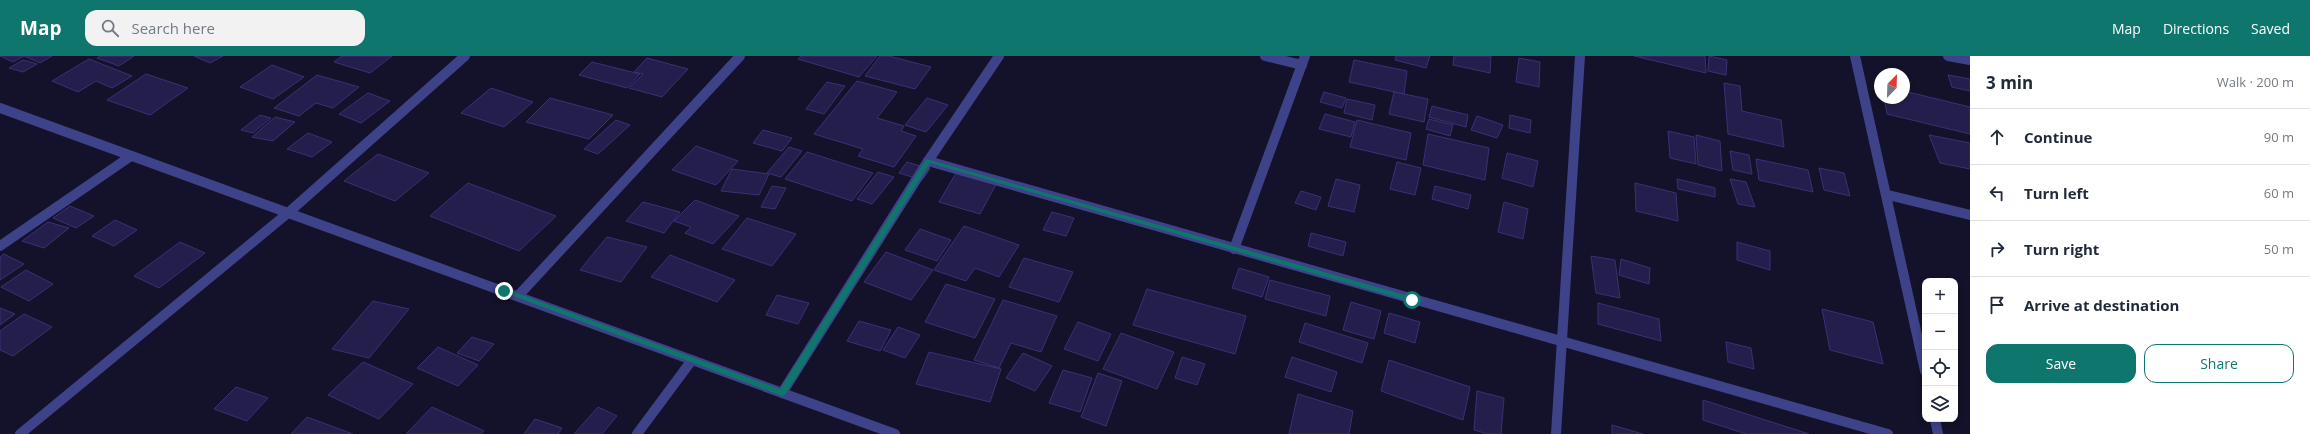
<!DOCTYPE html>
<meta charset="utf-8">
<style>
body{margin:0;font-family:"Open Sans",sans-serif;background:#f2f2f3;color:#1f2937}
.controls{position:absolute;right:12px;bottom:12px;display:grid;overflow:hidden;border-radius:8px;box-shadow:0 2px 6px #0003}
.controls button{width:36px;height:36px;display:grid;place-items:center;padding:0;border:0;border-bottom:1px solid #e0e1e3;background:#fff;color:#1f2937;font:20px sans-serif}
.compass{position:absolute;left:1874px;top:12px;width:36px;height:36px;border-radius:50%;background:#fff;box-shadow:0 2px 6px #0003;rotate:23deg}
.stop{position:absolute;width:12px;height:12px;margin:-9px;border:3px solid #0f766e;border-radius:50%;background:#fff}
.stop.end{background:#0f766e;border-color:#fff;box-shadow:0 1px 4px #0008}
.list{margin:0;padding:0;list-style:none}
h2{display:flex;justify-content:space-between;align-items:center;height:52px;margin:0;padding:0 16px;font-size:17px}
h2 small{font-size:13px;font-weight:400;color:#747a83}
.list li{display:grid;grid-template-columns:26px 1fr auto;gap:12px;align-items:center;box-sizing:border-box;height:56px;padding:0 16px;border-top:1px solid #e0e1e3}
.list b{display:block;font-size:15px;white-space:nowrap}
.list em{font-size:13px;font-style:normal;color:#747a83}
.actions{display:flex;gap:8px;padding:12px 16px}
.actions a{flex:1;padding:9px 0;border:1px solid #0f766e;border-radius:12px;text-align:center;font-size:14px;color:#0f766e}
.actions .main{background:#0f766e;color:#fff}
.icon{flex:none;width:22px;height:22px;fill:none;stroke:currentColor;stroke-width:2;stroke-linecap:round;stroke-linejoin:round}
.map{position:relative;flex:none;width:1970px;height:378px;overflow:hidden}
header{display:flex;align-items:center;gap:24px;box-sizing:border-box;height:56px;padding:0 20px;background:#0f766e;color:#fff}
header strong{font-size:19px}
nav{display:flex;gap:22px;margin-inline-start:auto;font-size:14px}
.search{width:280px;height:36px;background:#f2f2f3;display:flex;align-items:center;gap:10px;box-sizing:border-box;padding:0 14px;border-radius:12px;color:#747a83;font-size:15px}
main{display:flex}
aside{flex:1;background:#fff}
.map>svg:first-child{display:block}
.building{fill:#231e4b;stroke:#393176}
.lines{fill:none;stroke-linecap:round;stroke-linejoin:round}
.minor{stroke:#3e4288;stroke-width:10}
.tertiary{stroke:#3e4288;stroke-width:10}
.route{fill:#0f766e}
</style>
<header>
<strong>Map</strong>
<div class="search"><svg class="icon" aria-label="search" viewBox="0 0 24 24"><circle cx="10" cy="10" r="6"/><path d="M15 15l6 6"/></svg>Search here</div>
<nav><a>Map</a><a>Directions</a><a>Saved</a></nav>
</header>
<main>
<div class="map">
<svg width="1970" height="378" viewBox="0 0 1970 378">
<rect width="100%" height="100%" fill="#14122a"/>
<g class="building">
<polygon points="0,0 52,0 40,7 24,0 13,6"/>
<polygon points="100,0 134,0 119,10 97,2"/>
<polygon points="194,0 223,0 210,7"/>
<polygon points="342,0 392,0 370,17 334,6"/>
<polygon points="801,0 877,0 859,21 798,3"/>
<polygon points="880,0 889,0 931,11 915,33 865,20"/>
<polygon points="1396,0 1430,0 1426,12 1395,4"/>
<polygon points="1454,0 1491,0 1490,17 1453,9"/>
<polygon points="1634,0 1705,0 1706,17"/>
<polygon points="1709,0 1727,4 1726,19 1708,15"/>
<polygon points="647,2 688,13 662,41 629,32 643,18 634,16"/>
<polygon points="1519,2 1540,6 1539,31 1516,26"/>
<polygon points="89,3 132,20 112,32 96,25 78,36 52,25"/>
<polygon points="23,4 37,8 23,16 9,12"/>
<polygon points="1354,4 1407,15 1404,38 1349,26"/>
<polygon points="592,6 640,18 627,32 579,19"/>
<polygon points="272,9 304,21 273,43 240,31"/>
<polygon points="146,18 188,32 150,59 107,44"/>
<polygon points="317,19 359,31 333,52 316,47 299,60 274,52"/>
<polygon points="1948,19 1970,23 1970,35 1952,31"/>
<polygon points="857,25 897,36 877,62 904,70 901,75 916,80 894,111 858,100 863,93 814,78"/>
<polygon points="827,26 845,30 824,58 806,53"/>
<polygon points="1724,27 1740,30 1742,55 1781,64 1784,91 1728,78"/>
<polygon points="491,32 533,46 504,71 461,57"/>
<polygon points="1904,35 1970,51 1970,78 1887,58 1884,42 1904,42"/>
<polygon points="1324,36 1346,42 1342,52 1320,46"/>
<polygon points="1394,36 1428,43 1424,66 1389,58"/>
<polygon points="368,37 390,45 361,67 339,58"/>
<polygon points="550,42 613,59 589,83 526,66"/>
<polygon points="927,42 948,49 926,76 905,69"/>
<polygon points="1347,43 1375,49 1372,64 1344,57"/>
<polygon points="1432,50 1468,59 1466,71 1429,61"/>
<polygon points="1325,58 1355,66 1351,81 1319,73"/>
<polygon points="260,59 271,62 253,77 241,74"/>
<polygon points="1510,59 1531,64 1530,77 1509,72"/>
<polygon points="1477,60 1503,69 1497,82 1471,74"/>
<polygon points="275,61 295,66 273,85 252,81"/>
<polygon points="1429,63 1453,69 1450,80 1426,73"/>
<polygon points="616,64 630,69 598,98 584,93"/>
<polygon points="1357,64 1411,77 1406,104 1350,91"/>
<polygon points="763,74 792,82 782,95 753,87"/>
<polygon points="1668,75 1694,81 1696,108 1670,102"/>
<polygon points="308,77 332,86 312,101 287,93"/>
<polygon points="1428,78 1489,92 1485,124 1423,109"/>
<polygon points="1696,79 1720,85 1722,115 1698,109"/>
<polygon points="1929,79 1970,87 1970,113 1940,107"/>
<polygon points="696,90 738,105 716,129 672,114"/>
<polygon points="789,91 802,95 781,121 767,117"/>
<polygon points="1730,95 1749,99 1752,118 1733,114"/>
<polygon points="807,96 873,117 852,145 785,123"/>
<polygon points="1507,97 1538,105 1533,131 1502,122"/>
<polygon points="378,98 429,117 395,145 344,125"/>
<polygon points="1756,103 1808,114 1813,136 1759,124"/>
<polygon points="907,106 930,113 922,124 899,117"/>
<polygon points="1397,106 1421,112 1415,139 1390,133"/>
<polygon points="959,112 999,123 980,158 939,146"/>
<polygon points="1819,112 1844,117 1850,140 1824,134"/>
<polygon points="732,113 769,118 759,139 721,135"/>
<polygon points="878,116 894,121 872,148 857,143"/>
<polygon points="1336,123 1360,129 1354,156 1328,150"/>
<polygon points="1677,123 1715,132 1715,141 1678,133"/>
<polygon points="1730,123 1746,126 1755,151 1738,148"/>
<polygon points="468,127 556,160 519,195 430,160"/>
<polygon points="1635,127 1676,137 1678,165 1636,155"/>
<polygon points="772,130 786,132 775,153 761,151"/>
<polygon points="1435,130 1471,139 1468,153 1432,143"/>
<polygon points="1301,135 1321,141 1316,154 1295,147"/>
<polygon points="695,144 739,160 713,188 685,177 691,171 674,165"/>
<polygon points="643,146 680,156 664,177 626,165"/>
<polygon points="1504,146 1528,153 1523,183 1498,176"/>
<polygon points="70,150 94,160 76,172 53,162"/>
<polygon points="1052,156 1074,162 1066,180 1043,174"/>
<polygon points="747,162 796,178 772,210 722,193"/>
<polygon points="115,164 137,174 114,190 92,180"/>
<polygon points="48,166 69,172 44,192 22,185"/>
<polygon points="964,170 1019,189 999,221 975,212 966,225 934,214"/>
<polygon points="920,173 951,184 937,205 905,194"/>
<polygon points="1311,177 1346,186 1343,200 1308,190"/>
<polygon points="607,181 647,191 621,226 580,214"/>
<polygon points="180,186 205,197 159,232 134,220"/>
<polygon points="1737,186 1770,195 1770,214 1737,204"/>
<polygon points="886,196 933,214 911,244 864,226"/>
<polygon points="4,198 24,208 0,224 0,201"/>
<polygon points="670,199 735,224 717,246 651,221"/>
<polygon points="1591,200 1615,204 1620,242 1596,237"/>
<polygon points="1024,202 1073,216 1059,246 1009,231"/>
<polygon points="1621,203 1650,212 1649,228 1619,219"/>
<polygon points="1239,212 1269,221 1262,241 1232,232"/>
<polygon points="26,214 53,228 29,245 1,231"/>
<polygon points="1270,224 1330,240 1326,260 1265,243"/>
<polygon points="946,228 995,243 975,282 925,266"/>
<polygon points="1147,233 1246,260 1235,298 1133,269"/>
<polygon points="777,239 809,247 798,268 766,259"/>
<polygon points="1003,244 1057,260 1041,296 1011,287 999,312 974,304"/>
<polygon points="373,245 409,253 369,302 332,293"/>
<polygon points="1351,246 1381,255 1374,283 1343,274"/>
<polygon points="1598,247 1659,263 1661,285 1598,268"/>
<polygon points="0,252 15,258 0,269"/>
<polygon points="1822,253 1873,266 1883,308 1830,294"/>
<polygon points="1389,257 1420,266 1415,287 1384,277"/>
<polygon points="24,258 52,271 13,300 0,294 0,275"/>
<polygon points="859,265 891,274 880,295 847,285"/>
<polygon points="1078,266 1111,278 1098,305 1064,293"/>
<polygon points="1305,267 1368,287 1362,307 1299,286"/>
<polygon points="898,271 920,279 905,302 883,294"/>
<polygon points="1121,277 1174,296 1157,333 1103,313"/>
<polygon points="472,281 494,288 479,305 457,297"/>
<polygon points="1726,286 1751,292 1754,313 1728,306"/>
<polygon points="438,291 478,309 458,330 417,312"/>
<polygon points="929,296 1001,313 990,346 916,328"/>
<polygon points="1023,297 1052,310 1035,335 1006,322"/>
<polygon points="1182,301 1205,308 1197,329 1175,322"/>
<polygon points="1292,301 1337,316 1331,336 1285,321"/>
<polygon points="1389,304 1470,331 1463,364 1381,335"/>
<polygon points="363,306 413,328 379,363 328,339"/>
<polygon points="1063,314 1092,322 1080,356 1049,347"/>
<polygon points="1098,317 1122,325 1106,370 1081,361"/>
<polygon points="236,331 268,342 247,365 214,353"/>
<polygon points="1477,335 1504,342 1501,378 1488,378 1474,374"/>
<polygon points="1298,338 1353,355 1349,378 1289,378"/>
<polygon points="1703,344 1809,378 1746,378 1703,364"/>
<polygon points="432,351 484,375 481,378 406,378"/>
<polygon points="598,351 617,360 602,378 574,378"/>
<polygon points="307,361 353,378 291,378"/>
<polygon points="535,363 562,372 558,378 524,378"/>
<polygon points="1612,369 1643,378 1612,378"/>
</g>
<g class="lines">
<g class="minor">
<polyline points="1265,0 1302,9"/>
<polyline points="1855,0 1925,315"/>
<polyline points="1948,0 1970,4"/>
<polyline points="928,105 1888,378"/>
<polyline points="1888,139 1970,159"/>
<polyline points="0,190 131,100"/>
<polyline points="1234,193 1305,0"/>
<polyline points="518,240 740,0"/>
<polyline points="782,337 928,105 999,0"/>
<polyline points="1935,363 1938,378"/>
<polyline points="20,378 288,157 465,0"/>
<polyline points="637,378 692,304"/>
<polyline points="1556,378 1580,0"/>
</g>
<polyline class="tertiary" points="0,52 895,378"/>
</g>
<polygon class="route" points="926,103 1412,241 1416,244 1412,246 930,107 785,339 782,340 500,235 506,233 780,333"/>
</svg>
<div class="controls">
<button>+</button>
<button>−</button>
<button><svg class="icon" aria-label="locate" viewBox="0 0 24 24"><circle cx="12" cy="12" r="6"/><path d="M12 2v4M12 18v4M2 12h4M18 12h4"/></svg></button>
<button><svg class="icon" aria-label="layers" viewBox="0 0 24 24"><path d="M12 4l9 5-9 5-9-5zM3 14l9 5 9-5"/></svg></button>
</div>
<svg class="compass" viewBox="-18 -18 36 36"><path d="M0-13l5 13h-10z" fill="#e53935"/><path d="M0 13l5-13h-10z" fill="#747a83"/></svg>
<div class="stop" style="left:1412px;top:244px"></div>
<div class="stop end" style="left:504px;top:235px"></div>
</div>
<aside>
<h2>3 min<small>Walk · 200 m</small></h2>
<ul class="list">
<li><svg class="icon" aria-label="ahead" viewBox="0 0 24 24"><path d="M12 20V5M6 11l6-6 6 6"/></svg><div><b>Continue</b></div><em>90 m</em></li>
<li><svg class="icon" aria-label="left" viewBox="0 0 24 24"><path d="M17 20v-9H6M10 6l-5 5 5 5"/></svg><div><b>Turn left</b></div><em>60 m</em></li>
<li><svg class="icon" aria-label="right" viewBox="0 0 24 24"><path d="M7 20v-9h11M14 6l5 5-5 5"/></svg><div><b>Turn right</b></div><em>50 m</em></li>
<li><svg class="icon" aria-label="arrive" viewBox="0 0 24 24"><path d="M6 21V4h12l-3 4 3 4H6"/></svg><div><b>Arrive at destination</b></div></li>
</ul>
<div class="actions"><a class="main">Save</a><a>Share</a></div>
</aside>
</main>
